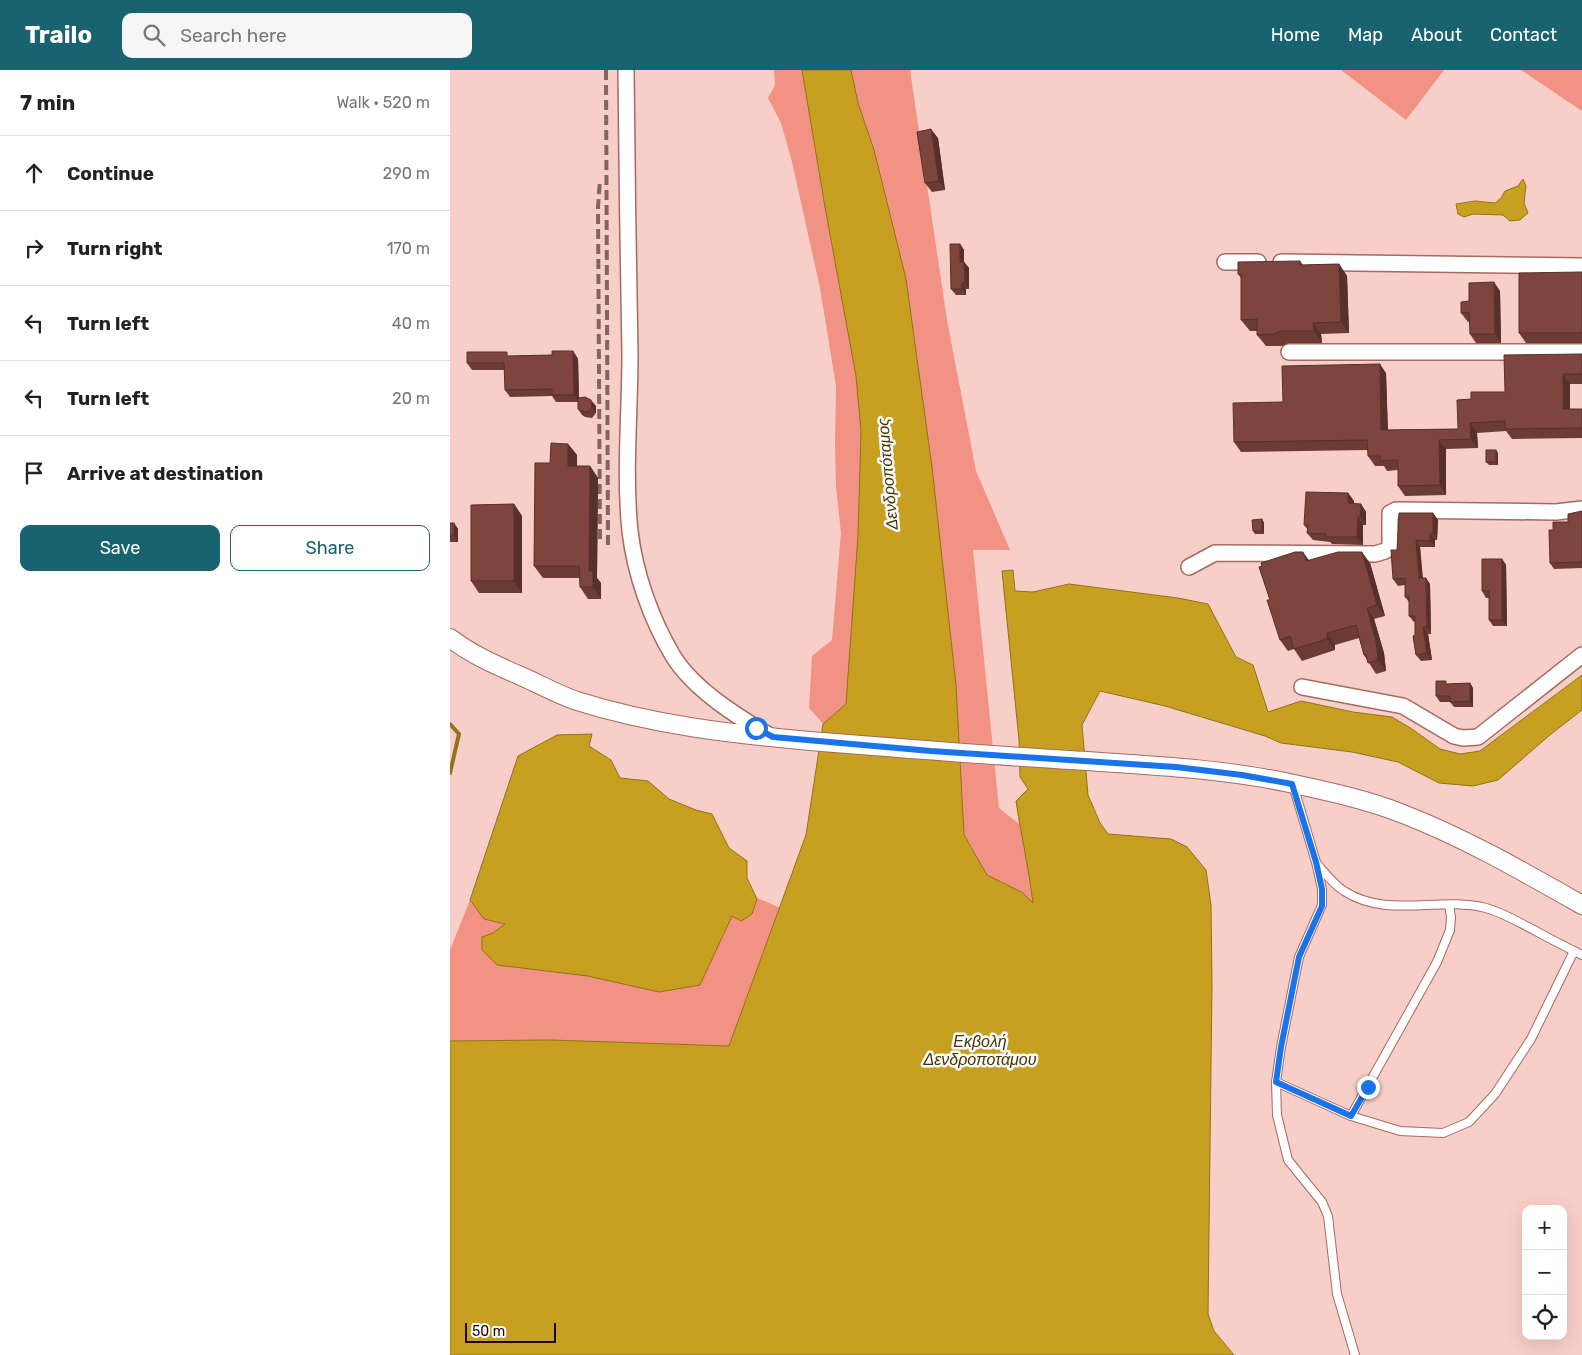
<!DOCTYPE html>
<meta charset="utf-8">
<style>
body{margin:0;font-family:Rubik,sans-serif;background:#f6f6f6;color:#222}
.controls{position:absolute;right:15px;bottom:15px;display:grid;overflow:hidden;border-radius:10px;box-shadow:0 5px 20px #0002}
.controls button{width:45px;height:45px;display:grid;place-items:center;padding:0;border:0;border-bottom:1px solid #e0e0e0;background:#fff;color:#222;font:25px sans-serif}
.scale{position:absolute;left:15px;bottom:12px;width:91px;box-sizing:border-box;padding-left:5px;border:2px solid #1b0604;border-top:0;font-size:14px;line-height:18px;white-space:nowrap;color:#1b0604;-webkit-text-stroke:4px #fbfbfb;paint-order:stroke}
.stop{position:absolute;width:15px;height:15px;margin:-11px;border:4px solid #1a73e8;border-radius:50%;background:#fff}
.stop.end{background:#1a73e8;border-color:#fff;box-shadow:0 1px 5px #0008}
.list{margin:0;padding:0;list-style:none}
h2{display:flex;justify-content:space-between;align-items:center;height:65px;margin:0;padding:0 20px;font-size:21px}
h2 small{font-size:16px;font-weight:400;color:#767676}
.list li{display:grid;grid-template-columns:32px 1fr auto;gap:15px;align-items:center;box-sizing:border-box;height:75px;padding:0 20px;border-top:1px solid #e0e0e0}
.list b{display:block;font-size:19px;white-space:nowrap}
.list em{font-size:16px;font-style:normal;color:#767676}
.actions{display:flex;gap:10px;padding:15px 20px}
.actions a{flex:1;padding:11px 0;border:1px solid #18636f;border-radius:10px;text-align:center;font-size:18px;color:#18636f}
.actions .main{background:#18636f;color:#fff}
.icon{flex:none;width:28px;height:28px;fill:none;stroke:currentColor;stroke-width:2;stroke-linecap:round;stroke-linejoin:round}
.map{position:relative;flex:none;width:1132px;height:1285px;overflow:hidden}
header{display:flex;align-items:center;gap:30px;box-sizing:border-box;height:70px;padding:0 25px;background:#18636f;color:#fff}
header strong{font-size:24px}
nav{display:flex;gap:28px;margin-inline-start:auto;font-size:18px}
.search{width:350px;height:45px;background:#f6f6f6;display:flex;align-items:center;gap:12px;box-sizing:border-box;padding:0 18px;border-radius:10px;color:#767676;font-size:19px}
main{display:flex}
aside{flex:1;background:#fff}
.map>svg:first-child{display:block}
.green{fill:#f19284}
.water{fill:#c8a021;stroke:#947218}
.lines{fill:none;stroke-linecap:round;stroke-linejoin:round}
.stream{stroke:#947218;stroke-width:4}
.service-casing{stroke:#a66a61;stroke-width:10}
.minor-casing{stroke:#a66a61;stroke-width:18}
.tertiary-casing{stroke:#a66a61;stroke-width:20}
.service{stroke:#fff;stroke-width:8}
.minor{stroke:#fff;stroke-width:15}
.tertiary{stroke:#fff;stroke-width:18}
.rail{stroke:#826460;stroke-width:4;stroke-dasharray:10 5;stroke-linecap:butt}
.wall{fill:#6c3b34}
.shaded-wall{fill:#58302b}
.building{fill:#7d453d;stroke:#58302b}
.route{stroke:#1a73e8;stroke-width:6}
.labels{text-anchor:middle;stroke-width:5;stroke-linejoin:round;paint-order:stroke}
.water-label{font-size:16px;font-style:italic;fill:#453501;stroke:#fbfbfb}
</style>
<header>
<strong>Trailo</strong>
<div class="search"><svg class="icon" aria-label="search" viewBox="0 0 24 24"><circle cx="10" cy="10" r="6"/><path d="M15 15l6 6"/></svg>Search here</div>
<nav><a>Home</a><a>Map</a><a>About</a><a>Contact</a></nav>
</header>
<main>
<aside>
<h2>7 min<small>Walk · 520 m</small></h2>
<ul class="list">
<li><svg class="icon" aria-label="ahead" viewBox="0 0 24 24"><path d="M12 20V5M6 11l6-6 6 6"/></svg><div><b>Continue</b></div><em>290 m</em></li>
<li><svg class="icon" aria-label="right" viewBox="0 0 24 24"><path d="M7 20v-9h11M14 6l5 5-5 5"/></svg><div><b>Turn right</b></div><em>170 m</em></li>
<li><svg class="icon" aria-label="left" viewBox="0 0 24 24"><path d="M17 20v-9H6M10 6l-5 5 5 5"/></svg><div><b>Turn left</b></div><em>40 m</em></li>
<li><svg class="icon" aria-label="left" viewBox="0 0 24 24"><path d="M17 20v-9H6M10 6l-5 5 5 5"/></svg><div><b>Turn left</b></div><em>20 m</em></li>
<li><svg class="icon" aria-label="arrive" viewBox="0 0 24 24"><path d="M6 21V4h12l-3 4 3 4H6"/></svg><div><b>Arrive at destination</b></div></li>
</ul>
<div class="actions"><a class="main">Save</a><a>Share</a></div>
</aside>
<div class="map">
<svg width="1132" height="1285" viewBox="0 0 1132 1285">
<rect width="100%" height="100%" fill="#f8cfc8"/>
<g class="green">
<polygon points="324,0 460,0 497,250 526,401 560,480 523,480 549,738 569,754 566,731 638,725 650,753 658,764 721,769 737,777 756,800 279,976 101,970 0,971 0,880 20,830 107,665 142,664 139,676 161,690 170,708 198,711 219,729 246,740 262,744 279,778 297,791 297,808 307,828 340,842 370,736 375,656 359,638 362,586 382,570 391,463 386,417 385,373 386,316 370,218 342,92 331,53 318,28 325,15"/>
<polygon points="891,0 994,0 956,50"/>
<polygon points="1071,0 1132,0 1132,41"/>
</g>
<g class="water">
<path d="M352,0h49l7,33 16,47 32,129 26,188 24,218 8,150 23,40 36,18 10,10c-4,-34 -12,-68 -17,-102l12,-12 -8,-12 -1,-37 -17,-169 11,-1 2,21 18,1 36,-8 109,14 30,6 28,53 17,8 15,47 33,-11 52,11 39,5 20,12 28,20 20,5 20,-3 102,-76v35l-31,24 -53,46 -25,6 -34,-3 -41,-21 -46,-10 -71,-9 -16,-7 -100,-30 -65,-15 -18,34 6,70 12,28 8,11 63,5 16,8 19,23 5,35 1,80 -4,329 6,17 20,24h-784v-314l101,-1 178,6 77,-211 17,-111 23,-20 12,-168 3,-105 -5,-55 -31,-169z"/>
<polygon points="1073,109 1076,116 1074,133 1078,143 1070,150 1060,151 1053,145 1023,144 1014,147 1008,144 1006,134 1025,131 1045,133 1051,128 1055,121 1068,116"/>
<polygon points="142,664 139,676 161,690 170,708 198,711 219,729 246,740 262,744 279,778 297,791 297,808 307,829 302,844 291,851 282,846 250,915 209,922 138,906 47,895 32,880 32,867 43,863 55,854 34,849 20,830 68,686 107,665"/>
</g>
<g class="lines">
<polyline class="stream" points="0,654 9,664 0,703"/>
<defs>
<g id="service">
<polyline points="843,715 866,792 872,819 872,835 849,887 831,977 826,1012 827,1045 838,1090 872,1132 878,1146 887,1224 905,1285"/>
<path d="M867,794c8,9 17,21 27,27 43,28 95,5 142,17 18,5 32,14 48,22 16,9 32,17 48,25"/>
<polyline points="826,1012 901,1046 950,1061 993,1063 1019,1052 1045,1024 1081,969 1124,881"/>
<polyline points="901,1046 987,892 1000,860 1001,847 999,835"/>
</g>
<g id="minor">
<path d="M176,0c1,95 2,189 4,284 0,59 -6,119 0,177 5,43 21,88 43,125 21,34 65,61 99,81"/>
<polyline points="775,192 808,192"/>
<polyline points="831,192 1132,196"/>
<polyline points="839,282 1132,282"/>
<polyline points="739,497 765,483 925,484 935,481 940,477 940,443 946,440 1106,442 1132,439"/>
<polyline points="852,617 953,636 1004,666 1013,668 1028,667 1132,585"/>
</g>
<path id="tertiary" d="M0,568c22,17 48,28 73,39 18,8 36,18 54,24 76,24 155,33 233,40 87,7 174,14 260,19 75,5 151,8 224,24 37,8 74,16 109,30 62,24 121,58 179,91"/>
</defs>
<use href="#service" class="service-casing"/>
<use href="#minor" class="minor-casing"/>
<use href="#tertiary" class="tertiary-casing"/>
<use href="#service" class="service"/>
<use href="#minor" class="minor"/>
<use href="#tertiary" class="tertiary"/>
<g class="rail">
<polyline points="156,0 158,475"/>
<polyline points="150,469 148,137 150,110"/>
</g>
</g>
<g class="wall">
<polygon points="488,68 495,120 482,122 475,113"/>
<polygon points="510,174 514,180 514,192 519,198 519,219 516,219 516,225 506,225 501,219"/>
<polygon points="850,191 853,195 889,194 897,206 899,263 871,264 872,273 839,273 832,276 816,276 807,265 807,261 800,261 791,250 791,208 788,204"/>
<polygon points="1132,202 1132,273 1076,273 1069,263"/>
<polygon points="1050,221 1051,273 1026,273 1020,264 1020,252 1018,252 1011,243 1019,231"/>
<polygon points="123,281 128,289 129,328 146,336 146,343 142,348 135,347 132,345 128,339 128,332 106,332 102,326 60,327 55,320 54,300 22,300 17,293 59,286 102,285"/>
<polygon points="1132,284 1132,314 1120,314 1120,339 1132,339 1132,368 1062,369 1056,361 1027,363 1028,378 996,379 996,425 955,426 948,416 948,400 937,401 934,396 925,396 918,386 918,380 791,382 784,372 833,332 936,303 938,360 1008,359 1021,329 1055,322"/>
<polygon points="118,374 127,385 127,396 140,396 148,408 147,508 151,513 151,529 138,529 130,517 130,508 93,508 84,496 100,393"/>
<polygon points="1048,383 1048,395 1039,395 1036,392"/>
<polygon points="898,423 904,431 904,434 911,434 916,442 916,455 913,455 913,475 882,474 880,472 863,470 857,463 858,460 854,455"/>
<polygon points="64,434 72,446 72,523 29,523 21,511"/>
<polygon points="1132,441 1132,498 1104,499 1100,493 1103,460 1118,452"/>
<polygon points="983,443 988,450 987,470 985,470 985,477 970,477 973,508 980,514 981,564 978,564 982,590 971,591 966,585 965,552 964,552 959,546 959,532 955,527 955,515 948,516 943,509 947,480"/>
<polygon points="812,449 814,453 814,464 805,464 803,461"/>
<polygon points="0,453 4,453 8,459 8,472 0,472"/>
<polygon points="1052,489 1056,495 1057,556 1043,556 1039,550 1039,528 1036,528 1032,521"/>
<polygon points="859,490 920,493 935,546 924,549 934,583 936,601 926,604 914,585 909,568 885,575 885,580 852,591 844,579 838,581 830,570 820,530"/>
<polygon points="1020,613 1023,618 1023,637 1004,637 1000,632 990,632 986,626 998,614"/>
</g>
<g class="shaded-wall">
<polygon points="481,59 488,68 495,120 489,111"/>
<polygon points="510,174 514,180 514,198 510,192"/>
<polygon points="514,192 519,198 519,219 515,213"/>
<polygon points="889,194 897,206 899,263 891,252"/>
<polygon points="1044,212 1050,221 1051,273 1045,264"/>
<polygon points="512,213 516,219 516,225 512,219"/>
<polygon points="863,253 871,264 872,273 864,261"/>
<polygon points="123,281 128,289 129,332 124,325"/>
<polygon points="930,294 936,303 938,370 931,360"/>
<polygon points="1113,304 1120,314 1120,349 1113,339"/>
<polygon points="141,330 146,336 146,343 142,337"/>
<polygon points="1020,353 1027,363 1028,378 1021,369"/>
<polygon points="989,370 996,379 996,425 990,415"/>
<polygon points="118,374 127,385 127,408 118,396"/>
<polygon points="1046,380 1048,383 1048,395 1046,392"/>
<polygon points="140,396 148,408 147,508 151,513 151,529 143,517 139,501"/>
<polygon points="898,423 904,431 903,441 898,433"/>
<polygon points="64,434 72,446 72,523 64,511"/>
<polygon points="911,434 916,442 916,455 910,447"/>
<polygon points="983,443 988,450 987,470 983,463"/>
<polygon points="908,447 913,455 913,475 907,467"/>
<polygon points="812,449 814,453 814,464 812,461"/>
<polygon points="4,453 8,459 8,472 4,466"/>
<polygon points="980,463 985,470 985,477 980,471"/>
<polygon points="966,470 970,477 973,515 969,508"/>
<polygon points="853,482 861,493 856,491"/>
<polygon points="912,482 920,493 935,546 927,535"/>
<polygon points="1052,489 1056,495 1057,556 1052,550"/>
<polygon points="976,508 980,514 981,564 977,557"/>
<polygon points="917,538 924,549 934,583 936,601 928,590"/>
<polygon points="973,557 978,564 982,590 977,583"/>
<polygon points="877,563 885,575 885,580 877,569"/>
<polygon points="1020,613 1023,618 1023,637 1020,631"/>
</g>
<g class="building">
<polygon points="481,59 489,111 475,113 467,62"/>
<polygon points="500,174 510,174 510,192 514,192 515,213 512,213 512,219 501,219"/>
<polygon points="850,191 850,195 889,194 891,252 863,253 864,261 831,261 824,264 807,265 807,249 791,250 791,204 788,204 788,192"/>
<polygon points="1132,202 1132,263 1069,263 1069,203"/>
<polygon points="1044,212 1045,264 1020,264 1019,242 1011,243 1011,232 1019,231 1019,213"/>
<polygon points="102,281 123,281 124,325 102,325 102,319 55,320 54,293 17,293 17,282 57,282 57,286 102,285"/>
<polygon points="1132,284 1132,304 1113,304 1113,339 1132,339 1132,358 1055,359 1055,351 1020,353 1021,369 989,370 990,415 948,416 948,390 930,391 930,386 918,386 917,370 784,372 783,333 833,332 832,296 930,294 931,360 1008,359 1007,330 1021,329 1021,322 1055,322 1054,285"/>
<polygon points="135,327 141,330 142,337 137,342 131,341 128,339 128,328"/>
<polygon points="101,373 118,374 118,396 140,396 139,501 143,501 143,517 130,517 129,496 84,496 85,393 100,393"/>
<rect x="1036" y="380" width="10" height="12"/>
<polygon points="856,422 898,423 898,433 911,434 910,447 908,447 907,467 876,467 876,464 857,463 858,455 854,455"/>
<polygon points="64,434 64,511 21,511 21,435"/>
<polygon points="1132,441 1132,492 1100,493 1099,460 1103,460 1103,452 1118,452 1118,444"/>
<polygon points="949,443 983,443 983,463 980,463 980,471 966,470 969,508 976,508 977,557 973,557 977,583 966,585 963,566 965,565 965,546 959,546 959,527 955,527 955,508 943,509 941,480 947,480"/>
<polygon points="812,449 812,461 803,461 802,450"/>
<rect x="0" y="453" width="4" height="13"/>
<polygon points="845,482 853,482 856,491 888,482 912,482 927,535 917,538 926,571 928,590 918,593 916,585 914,585 906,555 877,563 877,569 844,579 840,566 830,570 817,530 820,530 809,497 812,496 811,493"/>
<polygon points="1032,489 1052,489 1052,550 1039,550 1039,521 1032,521"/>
<polygon points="986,611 996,611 996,614 1020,613 1020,631 1000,632 1000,626 986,626"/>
</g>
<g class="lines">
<polyline class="route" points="306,658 323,667 481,681 726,697 792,705 842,714 866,792 872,819 872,836 849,887 831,977 826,1012 901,1046 918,1017"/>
</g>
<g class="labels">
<g class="water-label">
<text transform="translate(437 404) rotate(-95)" y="6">Δενδροπόταμος</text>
<text x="530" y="977">Εκβολή<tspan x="530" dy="18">Δενδροποτάμου</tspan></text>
</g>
</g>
</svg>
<div class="controls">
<button>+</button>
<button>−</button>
<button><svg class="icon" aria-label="locate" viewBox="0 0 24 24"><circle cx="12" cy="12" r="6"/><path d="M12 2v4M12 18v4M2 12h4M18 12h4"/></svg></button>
</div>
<div class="scale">50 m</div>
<div class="stop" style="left:306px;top:658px"></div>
<div class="stop end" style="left:918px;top:1017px"></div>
</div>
</main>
